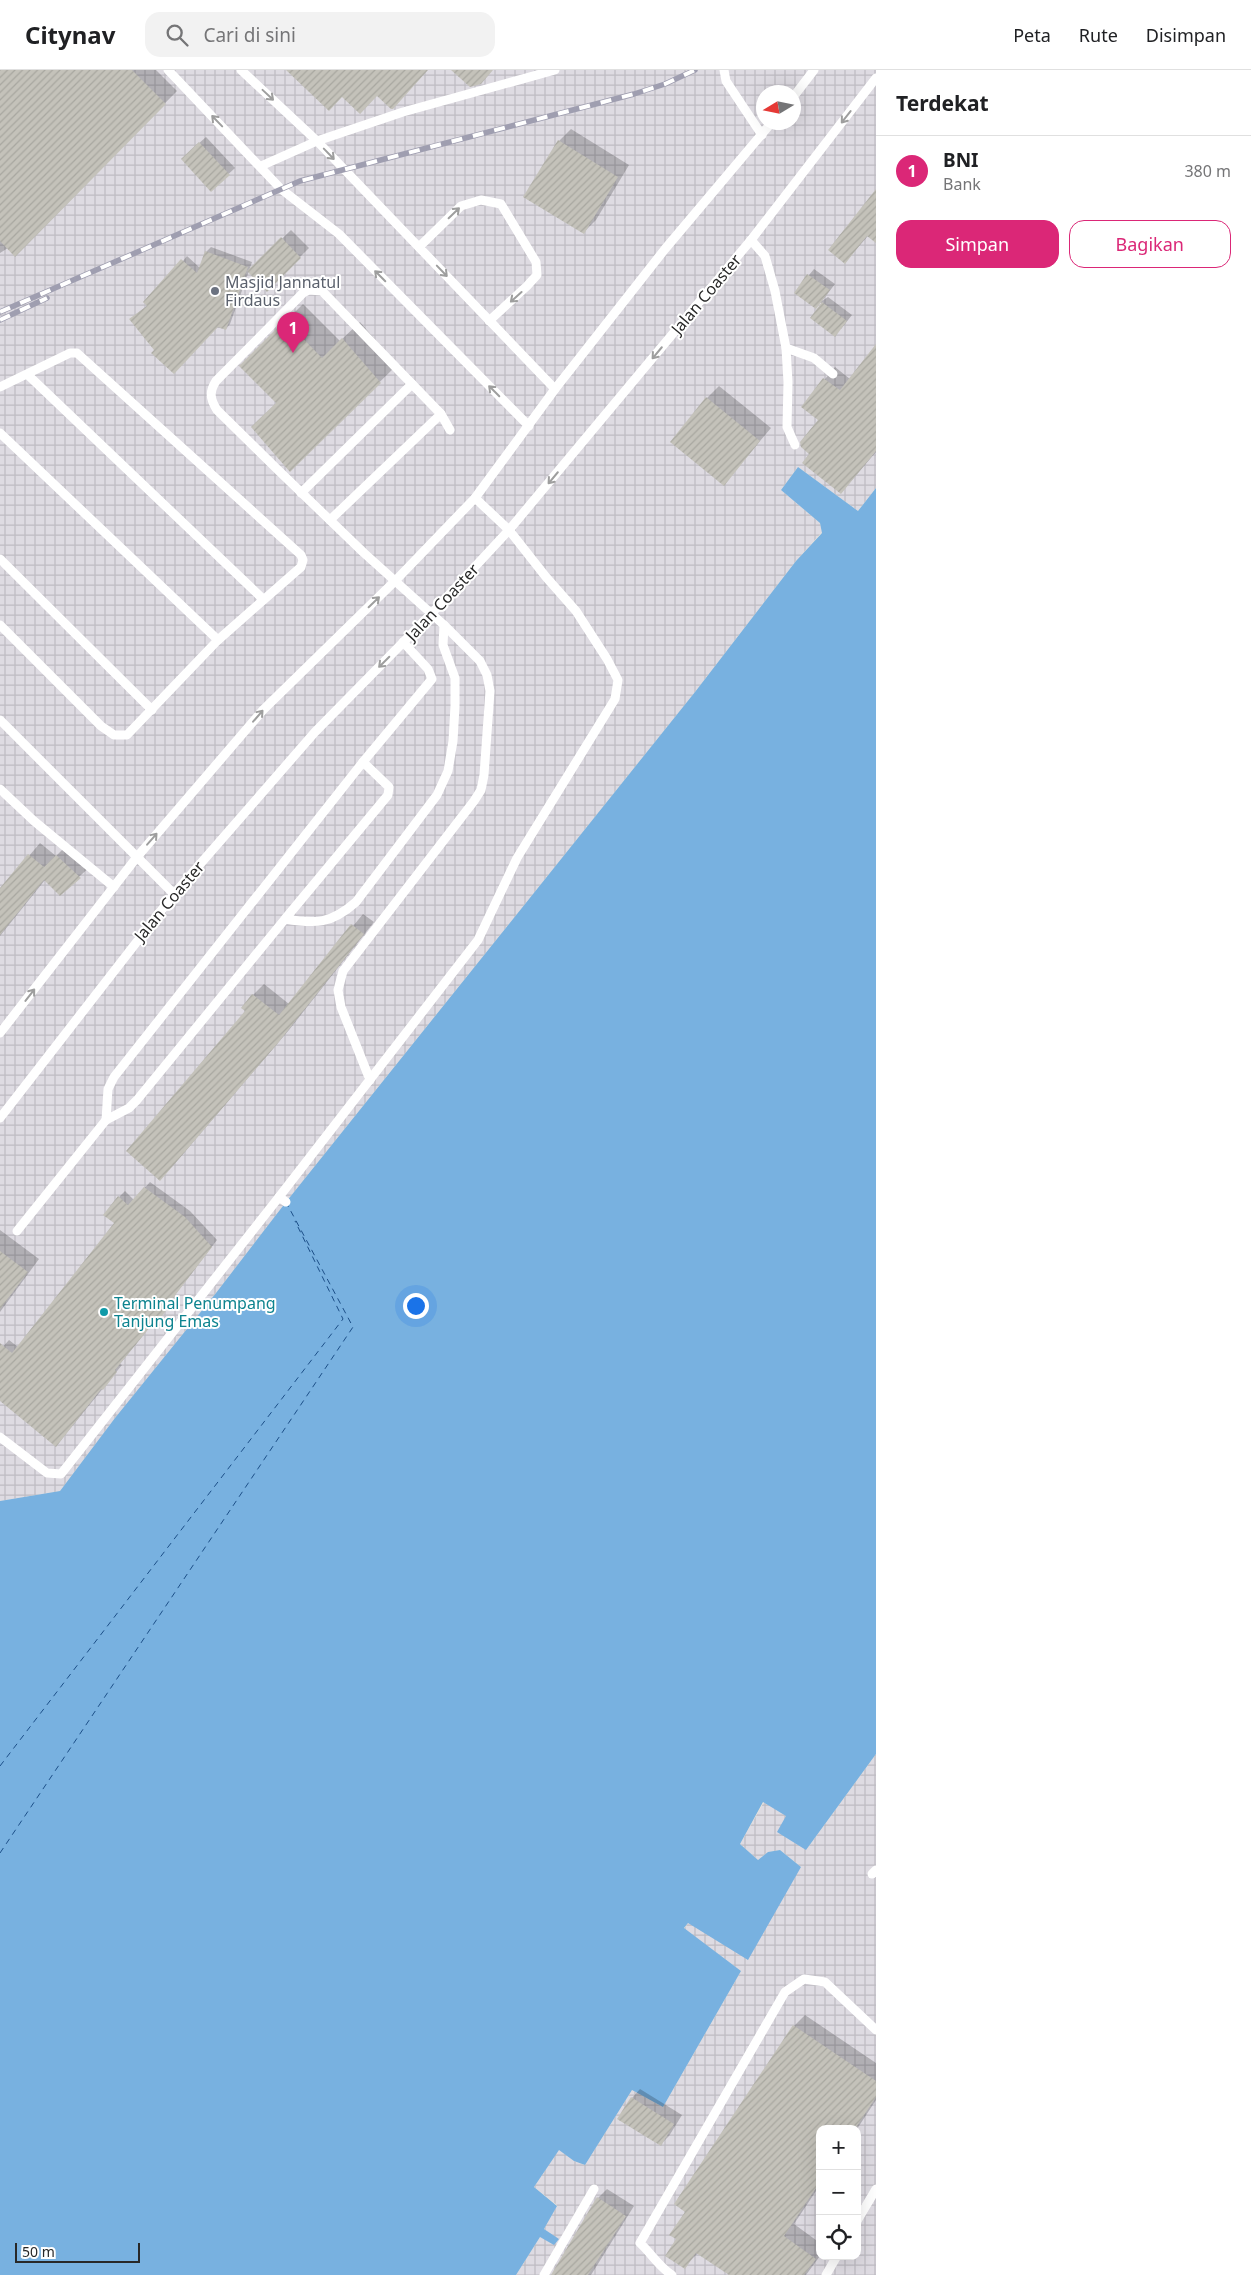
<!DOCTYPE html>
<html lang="id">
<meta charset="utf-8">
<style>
body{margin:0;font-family:"Noto Sans",sans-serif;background:#f2f2f2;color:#202124}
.controls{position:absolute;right:15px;bottom:15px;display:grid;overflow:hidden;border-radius:10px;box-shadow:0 5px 20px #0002}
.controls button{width:45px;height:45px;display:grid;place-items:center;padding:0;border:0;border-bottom:1px solid #e0e0e0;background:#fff;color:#202124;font:25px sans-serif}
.compass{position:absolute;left:756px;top:15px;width:45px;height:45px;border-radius:50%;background:#fff;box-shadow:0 5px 20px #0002;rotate:260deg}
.scale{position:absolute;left:15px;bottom:12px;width:125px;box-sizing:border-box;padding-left:5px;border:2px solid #282828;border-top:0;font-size:14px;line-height:18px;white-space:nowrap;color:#282828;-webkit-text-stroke:4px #fff;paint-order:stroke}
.you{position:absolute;left:415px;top:1235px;width:18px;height:18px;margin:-12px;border:4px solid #fff;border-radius:50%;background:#1a73e8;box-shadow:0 0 0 8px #1a73e833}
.badge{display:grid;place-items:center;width:32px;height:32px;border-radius:50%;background:#db2777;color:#fff;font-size:16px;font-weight:700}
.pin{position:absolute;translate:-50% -41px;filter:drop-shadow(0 1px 2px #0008)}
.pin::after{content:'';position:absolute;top:26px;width:18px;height:15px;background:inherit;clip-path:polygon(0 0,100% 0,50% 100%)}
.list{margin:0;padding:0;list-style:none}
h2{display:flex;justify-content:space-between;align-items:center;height:65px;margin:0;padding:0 20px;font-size:21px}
h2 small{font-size:16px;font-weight:400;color:#757577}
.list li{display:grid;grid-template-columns:32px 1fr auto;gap:15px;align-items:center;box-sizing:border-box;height:70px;padding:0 20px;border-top:1px solid #e0e0e0}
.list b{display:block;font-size:19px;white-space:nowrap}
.list p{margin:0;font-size:16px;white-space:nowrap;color:#757577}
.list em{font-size:16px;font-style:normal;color:#757577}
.actions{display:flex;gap:10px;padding:15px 20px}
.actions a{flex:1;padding:11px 0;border:1px solid #db2777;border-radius:15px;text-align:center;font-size:18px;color:#db2777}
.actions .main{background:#db2777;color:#fff}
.icon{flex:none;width:28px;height:28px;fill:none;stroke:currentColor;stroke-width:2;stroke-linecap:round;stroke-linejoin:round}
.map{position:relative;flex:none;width:876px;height:2205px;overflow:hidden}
header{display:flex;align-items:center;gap:30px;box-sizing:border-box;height:70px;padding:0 25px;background:#fff;border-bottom:1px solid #e0e0e0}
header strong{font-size:24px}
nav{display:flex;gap:28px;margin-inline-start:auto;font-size:18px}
.search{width:350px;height:45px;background:#f2f2f2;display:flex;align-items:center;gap:12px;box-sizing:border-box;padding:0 18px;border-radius:15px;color:#757577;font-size:19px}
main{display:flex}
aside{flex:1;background:#fff}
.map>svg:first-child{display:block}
.industrial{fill:url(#industrial-grid);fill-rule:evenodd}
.water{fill:#78b1e0}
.shadow{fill:#0003}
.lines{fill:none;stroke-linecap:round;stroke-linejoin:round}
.ferry{stroke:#1c4f88;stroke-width:1;stroke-dasharray:6 5;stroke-linecap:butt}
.building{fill:url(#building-hatch)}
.service{stroke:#fff;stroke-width:9}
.rail-casing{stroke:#9f9eb0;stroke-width:5.5}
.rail{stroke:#fff;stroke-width:4;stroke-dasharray:11;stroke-linecap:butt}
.oneway{stroke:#9e9e9e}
.worship-dot{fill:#6b7280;stroke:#fff;stroke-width:2}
.culture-dot{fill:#0f9aa8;stroke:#fff;stroke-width:2}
.labels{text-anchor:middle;stroke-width:4;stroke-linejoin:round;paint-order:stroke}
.worship-label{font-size:16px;fill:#5b616d;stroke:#fff;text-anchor:start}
.street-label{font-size:16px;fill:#282828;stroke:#fff}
.culture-label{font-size:16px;fill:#0d838f;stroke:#fff;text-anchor:start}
</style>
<header>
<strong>Citynav</strong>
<div class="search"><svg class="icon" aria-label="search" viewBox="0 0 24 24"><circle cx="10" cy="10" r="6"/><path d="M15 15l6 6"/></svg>Cari di sini</div>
<nav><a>Peta</a><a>Rute</a><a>Disimpan</a></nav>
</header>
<main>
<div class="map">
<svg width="876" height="2205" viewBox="0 0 876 2205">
<defs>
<pattern id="industrial-grid" width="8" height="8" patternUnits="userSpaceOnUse" patternTransform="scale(1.25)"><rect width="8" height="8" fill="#dedbe2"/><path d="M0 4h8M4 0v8" fill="none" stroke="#bebcc2"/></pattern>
<pattern id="building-hatch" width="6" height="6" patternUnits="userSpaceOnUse" patternTransform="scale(1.25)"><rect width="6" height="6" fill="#c4c2ba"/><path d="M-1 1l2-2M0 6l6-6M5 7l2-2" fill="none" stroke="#a8a7a0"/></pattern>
</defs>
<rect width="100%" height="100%" fill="#e9e5db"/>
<g class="industrial">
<path d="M0,0h876v418l-18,23 -60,-44 -17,23 39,33 2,9 -26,29 -101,131 -409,510 -70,91 -101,125 -55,73 -60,10zM764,22h30v30h-30z"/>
<path d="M876,1684v521h-360l24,-38 18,3 -14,-11 13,-24 -23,-18 25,-38 15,12 11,4 47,-75 31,17 78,-136 -57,-42 4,-6 113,-56 -21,-17 -12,2 -10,8 -18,-16 24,-42 23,14 19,34zM820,2059h37v127h-37z"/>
</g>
<polygon class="water" points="798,397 858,441 876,418 876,1684 806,1780 777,1762 786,1746 763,1732 740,1774 758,1790 768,1782 780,1780 801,1797 748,1890 688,1853 684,1858 741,1901 663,2037 632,2020 585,2095 574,2091 559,2080 534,2117 557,2136 544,2159 559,2169 554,2175 540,2167 516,2205 0,2205 0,1431 60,1421 115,1348 216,1223 286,1132 695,622 796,491 822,463 820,453 781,420"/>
<g class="shadow">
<polygon points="0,0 156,0 177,21 15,185 8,178 0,183"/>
<polygon points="571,59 629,95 596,150 584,162 559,71"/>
<polygon points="206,67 235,98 211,120 188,83"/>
<polygon points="876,121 876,172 868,166 845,192"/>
<polygon points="291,160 309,178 267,220 249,201 230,254 226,259 135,245 148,235 187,186 200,198 206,182 211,177 252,192 249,201"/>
<polygon points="814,199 835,214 822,231 828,227 852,245 841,259 821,233 795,222"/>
<polygon points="303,234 340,271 360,252 397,295 290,400 278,333 241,296"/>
<polygon points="876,276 876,382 841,423 811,384 820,349 803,336 835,297 850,309"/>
<polygon points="719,316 771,358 724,414 707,328"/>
<polygon points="40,773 56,786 68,774 92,795 60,824 45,810 0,866 0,820"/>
<polygon points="363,844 374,852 289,960 171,1098 253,925 264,914 289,934"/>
<polygon points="150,1112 190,1141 217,1170 174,1226 176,1227 155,1250 120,1294 122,1295 61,1370 0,1330 0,1280 9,1270 18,1277 116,1153 119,1127 125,1121 134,1130"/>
<polygon points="0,1160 39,1189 0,1242"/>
<polygon points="805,1945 876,1993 876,2030 857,2059 820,2059 820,2115 794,2154 820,2173 820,2186 806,2205 731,2205 698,2183 684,2197 678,2169 794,1956"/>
<polygon points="640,2019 682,2045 669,2066 660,2075 632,2028"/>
<polygon points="607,2119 634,2136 591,2205 552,2205 598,2128"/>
</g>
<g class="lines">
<g class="ferry">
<polyline points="0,1696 343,1249 295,1151"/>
<polyline points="0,1783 353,1257 287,1134"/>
</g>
</g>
<g class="building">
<polygon points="0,0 132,0 166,34 15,187 0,171"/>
<polygon points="286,0 428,0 393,39 391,39 377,26 360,44 342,27 329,41"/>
<polygon points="451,0 493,0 481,14 470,17"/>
<polygon points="558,70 618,107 584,164 523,127"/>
<polygon points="199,72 230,105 211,122 181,89"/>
<polygon points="876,119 876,173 867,166 845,194 828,180"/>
<polygon points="281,167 301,188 267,222 247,201"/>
<polygon points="205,181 248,197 226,260 218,257 174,304 151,283 154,280 129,249 147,236 143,232 181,189 197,203"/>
<polygon points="807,204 830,220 816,239 794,223"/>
<polygon points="822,232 847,251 835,267 810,248"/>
<polygon points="285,250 322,288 342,268 381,313 290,402 251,357 276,333 239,296"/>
<polygon points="876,274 876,381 841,424 802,393 809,384 801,377 800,372 818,350 801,337 823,308 840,320"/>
<polygon points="706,327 760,371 724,416 670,372"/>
<polygon points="28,784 44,797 56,785 81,808 60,826 44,810 0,865 0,818"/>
<polygon points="351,854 364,864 278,973 160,1111 126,1081 245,941 241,938 252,924 279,945"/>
<polygon points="144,1117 185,1147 212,1177 170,1232 172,1233 158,1251 155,1251 115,1300 117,1302 103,1320 101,1319 56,1377 0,1331 0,1273 12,1283 114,1153 103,1145 118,1126 128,1135"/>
<polygon points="0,1181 28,1202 0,1239"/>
<polygon points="793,1955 876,2011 876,2027 855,2059 820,2059 820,2112 784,2166 816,2189 804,2205 729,2205 696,2183 685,2199 665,2186 676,2169 669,2165 685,2142 674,2134"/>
<polygon points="631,2027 674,2054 661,2076 617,2049"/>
<polygon points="597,2127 626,2146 588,2205 551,2205"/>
</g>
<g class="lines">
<g class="service">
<polyline points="168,0 281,119 339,164 529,356"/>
<polyline points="241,0 317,71 555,319"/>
<polyline points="724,0 726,11 762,65"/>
<polyline points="794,26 814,0"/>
<polyline points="261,96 317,71 403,42 555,0"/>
<polyline points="751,170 765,186 775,221 786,278 788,312 787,357 795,375"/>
<polyline points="419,177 461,136 481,130 501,134 536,192 537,205 527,216 489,251"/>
<polyline points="786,278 814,288 833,304"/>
<polyline points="28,305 263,529"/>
<polyline points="0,317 70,283 77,283 301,485 303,490 301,497 218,570 127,665 114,665 101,656 0,555"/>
<polyline points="0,363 218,570"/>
<polyline points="301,423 412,314"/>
<polyline points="330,450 441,344"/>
<polyline points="0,489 152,640"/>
<polyline points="0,650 174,824"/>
<polyline points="363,692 432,609 428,599 403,572"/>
<polyline points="0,719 34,751 114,817"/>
<path d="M285,849l103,-124 1,-8 -26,-25 -249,315 -6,12 -2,31 23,-12 8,-8 148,-181c31,5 46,5 71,-17l81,-107 11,-24 5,-30 2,-35v-28l-12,-33 1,-20"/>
<polyline points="0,963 137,787 263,640 396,510 475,428 555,319 665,179 772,52"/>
<path d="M370,1010l-29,-73 -3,-17 5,-19 131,-170 7,-11 3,-15 6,-84 -3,-16 -7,-14 -36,-36 -80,-72 -85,-82 -62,-61c-7,-11 -8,-18 -1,-29l87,-88 6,-3 13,1 119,123 9,16"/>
<polyline points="0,1048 174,824 315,662 432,543 509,460 751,170 876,8"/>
<polyline points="279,1127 478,870 517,788 615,629 618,610 607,589 576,541 546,507 509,460 475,428"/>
<polyline points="17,1161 106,1050"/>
<polyline points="0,1367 47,1403 61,1404 279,1127 286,1132"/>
<polyline points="872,1804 876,1800"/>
<polyline points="857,2151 876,2119"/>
<polyline points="544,2205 594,2119"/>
<path d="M672,2205c-13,-8 -21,-22 -32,-32l145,-251 19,-13 21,3 51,48"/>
<polyline points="826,2205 837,2186"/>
</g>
<defs>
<g id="rail">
<polyline points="0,242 300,111 634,24 665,14 695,0"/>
<polyline points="0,250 47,228"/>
</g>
</defs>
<use href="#rail" class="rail-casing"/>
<use href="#rail" class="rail"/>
</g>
<defs><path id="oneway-shaft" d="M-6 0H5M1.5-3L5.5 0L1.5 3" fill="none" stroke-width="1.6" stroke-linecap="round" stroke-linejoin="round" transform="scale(1.25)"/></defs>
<g class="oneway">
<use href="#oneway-shaft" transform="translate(268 25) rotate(43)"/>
<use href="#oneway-shaft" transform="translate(846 47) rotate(128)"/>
<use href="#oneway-shaft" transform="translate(217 51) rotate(-134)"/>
<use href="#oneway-shaft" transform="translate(329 84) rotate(46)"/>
<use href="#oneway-shaft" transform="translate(454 143) rotate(-44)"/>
<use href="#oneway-shaft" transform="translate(442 201) rotate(46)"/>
<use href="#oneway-shaft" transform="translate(380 206) rotate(-135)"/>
<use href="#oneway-shaft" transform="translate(516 227) rotate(138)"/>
<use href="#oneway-shaft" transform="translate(657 283) rotate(130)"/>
<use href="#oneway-shaft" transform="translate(494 321) rotate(-135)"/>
<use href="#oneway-shaft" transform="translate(553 408) rotate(130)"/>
<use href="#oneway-shaft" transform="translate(374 532) rotate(-44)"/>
<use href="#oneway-shaft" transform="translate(384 592) rotate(135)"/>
<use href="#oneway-shaft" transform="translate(258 646) rotate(-49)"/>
<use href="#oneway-shaft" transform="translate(152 769) rotate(-49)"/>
<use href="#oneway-shaft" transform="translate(30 925) rotate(-52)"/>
</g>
<circle class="worship-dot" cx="215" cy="221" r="5"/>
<circle class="culture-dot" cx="104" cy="1242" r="5"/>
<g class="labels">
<g class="worship-label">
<text x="225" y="218">Masjid Jannatul<tspan x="225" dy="18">Firdaus</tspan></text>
</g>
<g class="street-label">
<text transform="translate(706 224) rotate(-50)" y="6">Jalan Coaster</text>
<text transform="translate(442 532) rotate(-47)" y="6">Jalan Coaster</text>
<text transform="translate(169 831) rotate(-50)" y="6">Jalan Coaster</text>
</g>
<g class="culture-label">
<text x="114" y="1239">Terminal Penumpang<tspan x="114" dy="18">Tanjung Emas</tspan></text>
</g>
</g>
</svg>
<div class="controls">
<button>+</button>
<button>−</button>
<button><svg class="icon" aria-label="locate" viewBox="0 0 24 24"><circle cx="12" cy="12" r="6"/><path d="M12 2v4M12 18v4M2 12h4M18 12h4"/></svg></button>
</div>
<svg class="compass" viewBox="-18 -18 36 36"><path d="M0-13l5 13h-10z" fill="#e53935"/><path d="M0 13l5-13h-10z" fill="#757577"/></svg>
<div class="scale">50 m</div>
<div class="you"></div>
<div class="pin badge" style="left:293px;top:283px">1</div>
</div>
<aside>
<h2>Terdekat<small></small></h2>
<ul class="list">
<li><span class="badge">1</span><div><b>BNI</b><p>Bank</p></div><em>380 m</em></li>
</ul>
<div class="actions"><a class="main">Simpan</a><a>Bagikan</a></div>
</aside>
</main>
